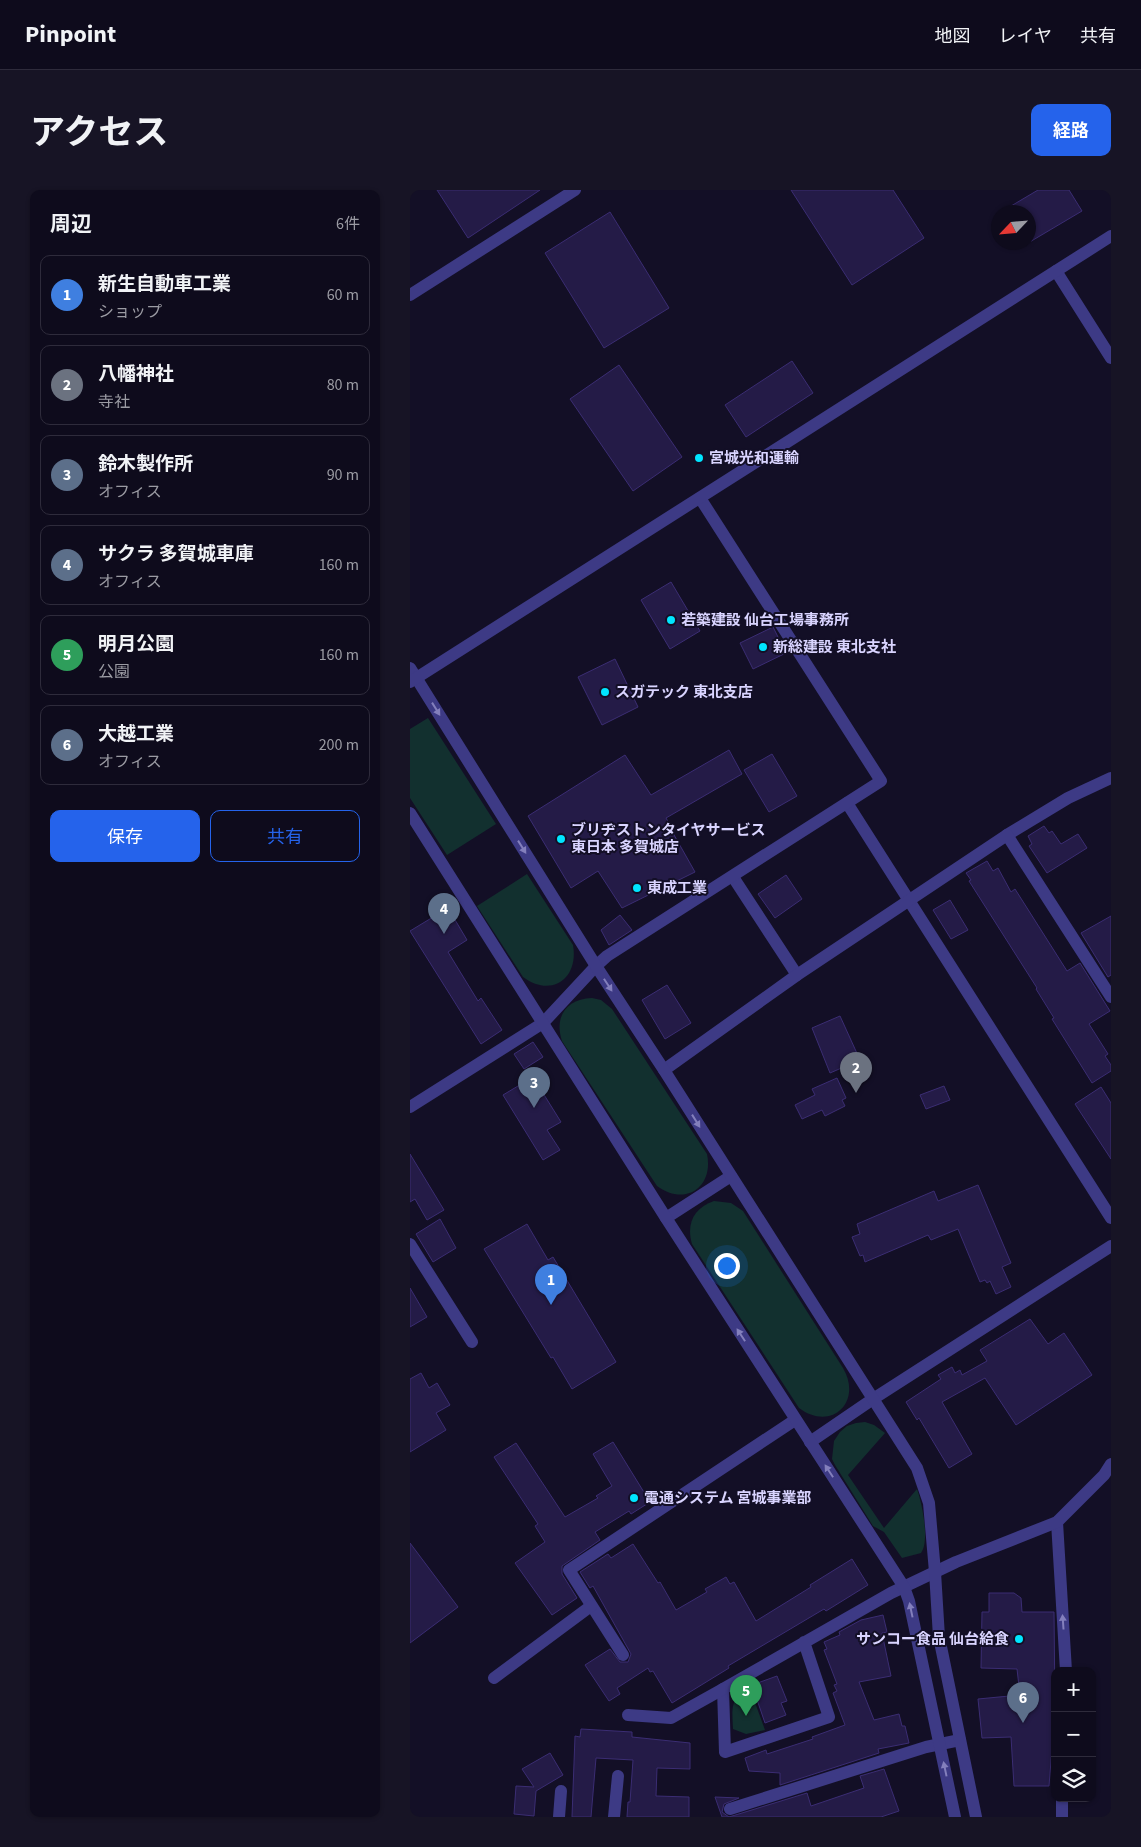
<!DOCTYPE html>
<html lang="ja">
<meta charset="utf-8">
<style>
body{margin:0;font-family:"Source Sans 3","Noto Sans JP",sans-serif;background:#171425;color:#f1f3f6}
.controls{position:absolute;right:15px;bottom:15px;display:grid;overflow:hidden;border-radius:10px;box-shadow:0 1px 4px #0004}
.controls button{width:45px;height:45px;display:grid;place-items:center;padding:0;border:0;border-bottom:1px solid #2e2b3b;background:#0e0b1c;color:#f1f3f6;font:25px sans-serif}
.compass{position:absolute;left:581px;top:15px;width:45px;height:45px;border-radius:50%;background:#0e0b1c;box-shadow:0 1px 4px #0004;rotate:244deg}
.you{position:absolute;left:316px;top:1075px;width:18px;height:18px;margin:-12px;border:4px solid #fff;border-radius:50%;background:#1a73e8;box-shadow:0 0 0 8px #1a73e833}
.badge{display:grid;place-items:center;width:32px;height:32px;border-radius:50%;background:#2563eb;color:#fff;font-size:16px;font-weight:700}
.pin{position:absolute;translate:-50% -41px;filter:drop-shadow(0 1px 2px #0008)}
.pin::after{content:'';position:absolute;top:26px;width:18px;height:15px;background:inherit;clip-path:polygon(0 0,100% 0,50% 100%)}
.list{margin:0;padding:0;list-style:none}
h2{display:flex;justify-content:space-between;align-items:center;height:65px;margin:0;padding:0 20px;font-size:21px}
h2 small{font-size:16px;font-weight:400;color:#9b9ba3}
.list li{display:grid;grid-template-columns:32px 1fr auto;gap:15px;align-items:center;box-sizing:border-box;height:80px;margin:0 10px 10px;padding:0 10px;border:1px solid #2e2b3b;border-radius:10px}
.list b{display:block;font-size:19px;white-space:nowrap}
.list p{margin:0;font-size:16px;white-space:nowrap;color:#9b9ba3}
.list em{font-size:16px;font-style:normal;color:#9b9ba3}
.actions{display:flex;gap:10px;padding:15px 20px}
.actions a{flex:1;padding:11px 0;border:1px solid #2563eb;border-radius:10px;text-align:center;font-size:18px;color:#2563eb}
.actions .main{background:#2563eb;color:#fff}
.icon{flex:none;width:28px;height:28px;fill:none;stroke:currentColor;stroke-width:2;stroke-linecap:round;stroke-linejoin:round}
.map{position:relative;flex:none;width:701px;height:1627px;overflow:hidden;border-radius:10px}
header{display:flex;align-items:center;gap:30px;box-sizing:border-box;height:70px;padding:0 25px;background:#0e0b1c;border-bottom:1px solid #2e2b3b}
header strong{font-size:24px}
nav{display:flex;gap:28px;margin-inline-start:auto;font-size:18px}
.intro{display:flex;align-items:center;justify-content:space-between;box-sizing:border-box;height:120px;padding:0 30px}
h1{margin:0;font-size:35px}
.button{padding:12px 22px;border-radius:10px;background:#2563eb;color:#fff;font-size:18px;font-weight:700}
main{display:flex;gap:30px;padding:0 30px}
aside{flex:1;background:#0e0b1c;border-radius:10px;box-shadow:0 1px 4px #0004}
.map>svg:first-child{display:block}
.green{fill:#12302f}
.building{fill:#241b47;stroke:#3b2d73}
.lines{fill:none;stroke-linecap:round;stroke-linejoin:round}
.minor{stroke:#3d3a85;stroke-width:12}
.tertiary{stroke:#3d3a85;stroke-width:12}
.oneway{fill:#837fbc}
.poi-dot{fill:#00e5ff;stroke:#130f26;stroke-width:2}
.labels{text-anchor:middle;stroke-width:4;stroke-linejoin:round;paint-order:stroke}
.poi-label{font-size:15px;font-weight:bold;fill:#d9d4ff;stroke:#130f26;text-anchor:start}
</style>
<header>
<strong>Pinpoint</strong>
<nav><a>地図</a><a>レイヤ</a><a>共有</a></nav>
</header>
<div class="intro"><h1>アクセス</h1><a class="button">経路</a></div>
<main>
<aside>
<h2>周辺<small>6件</small></h2>
<ul class="list">
<li><span class="badge" style="background:#3f7fe0">1</span><div><b>新生自動車工業</b><p>ショップ</p></div><em>60 m</em></li>
<li><span class="badge" style="background:#6b7280">2</span><div><b>八幡神社</b><p>寺社</p></div><em>80 m</em></li>
<li><span class="badge" style="background:#5c6f8a">3</span><div><b>鈴木製作所</b><p>オフィス</p></div><em>90 m</em></li>
<li><span class="badge" style="background:#5c6f8a">4</span><div><b>サクラ 多賀城車庫</b><p>オフィス</p></div><em>160 m</em></li>
<li><span class="badge" style="background:#2e9e5b">5</span><div><b>明月公園</b><p>公園</p></div><em>160 m</em></li>
<li><span class="badge" style="background:#5c6f8a">6</span><div><b>大越工業</b><p>オフィス</p></div><em>200 m</em></li>
</ul>
<div class="actions"><a class="main">保存</a><a>共有</a></div>
</aside>
<div class="map">
<svg width="701" height="1627" viewBox="0 0 701 1627">
<rect width="100%" height="100%" fill="#130f26"/>
<g class="green">
<polygon points="18,528 86,634 37,665 0,608 0,539"/>
<path d="M117,684l46,71c6,34 -22,53 -50,32l-46,-71z"/>
<path d="M182,808l9,2 11,9 95,145c7,33 -22,53 -50,32l-95,-145c-8,-24 4,-42 30,-43z"/>
<path d="M304,1011l17,2 12,8 100,157c20,34 -12,64 -44,40l-107,-164c-6,-21 2,-36 22,-43z"/>
<path d="M455,1232l9,3 11,8 -37,42 36,53 33,-39c5,14 13,52 4,64l-19,5 -18,-26 -11,-6 -38,-61 -3,-6 2,-18 6,-9 7,-6 9,-3z"/>
<path d="M339,1496l16,44 -19,4 -13,-5c-1,-21 -3,-30 16,-43z"/>
</g>
<g class="building">
<polygon points="27,0 130,0 58,48"/>
<polygon points="381,0 483,0 514,48 442,95"/>
<polygon points="628,0 659,0 672,21 618,53 618,22 591,22"/>
<polygon points="200,22 259,118 194,158 135,63"/>
<polygon points="382,171 403,203 336,247 315,215"/>
<polygon points="209,175 272,267 223,301 160,209"/>
<polygon points="261,392 290,441 260,459 231,410"/>
<polygon points="363,437 376,463 343,479 330,453"/>
<polygon points="205,469 228,517 192,535 168,487"/>
<polygon points="319,560 332,584 256,628 260,635 259,636 285,682 212,718 188,681 161,698 118,626 215,565 241,605"/>
<polygon points="362,564 387,606 359,622 334,580"/>
<polygon points="634,636 639,643 642,641 651,654 668,644 677,658 637,683 619,656 622,654 618,646"/>
<polygon points="577,671 583,681 588,678 601,702 605,699 657,781 670,773 700,821 679,834 698,864 695,866 701,875 701,881 682,893 642,829 644,828 626,799 627,798 559,691 561,690 556,683"/>
<polygon points="376,685 392,709 365,728 348,704"/>
<polygon points="540,710 558,740 541,749 523,720"/>
<polygon points="38,718 57,750 38,762 68,811 71,808 92,840 71,854 0,741"/>
<polygon points="210,725 222,740 199,755 191,740"/>
<polygon points="701,726 701,785 698,787 671,743"/>
<polygon points="257,795 281,833 255,849 232,810"/>
<polygon points="430,826 450,870 420,883 402,838"/>
<polygon points="123,852 133,867 114,879 104,864"/>
<polygon points="123,887 151,932 137,940 150,960 133,970 93,905"/>
<polygon points="427,888 436,908 432,910 435,916 415,926 412,920 392,929 385,915 405,905 402,899"/>
<polygon points="534,896 540,910 516,919 510,905"/>
<polygon points="691,897 701,913 701,969 665,914"/>
<polygon points="0,964 34,1020 17,1030 5,1009 0,1012"/>
<polygon points="568,995 601,1073 592,1077 601,1097 586,1104 580,1091 577,1093 575,1090 570,1092 548,1039 521,1050 518,1045 455,1072 453,1065 450,1066 442,1047 450,1044 447,1034 524,1001 528,1011"/>
<polygon points="30,1029 46,1058 23,1072 6,1044"/>
<polygon points="117,1034 138,1070 143,1067 206,1172 162,1199 143,1167 141,1168 74,1059"/>
<polygon points="0,1098 17,1127 0,1137"/>
<polygon points="620,1129 638,1154 654,1143 682,1185 606,1235 575,1188 532,1212 562,1264 539,1278 509,1228 507,1230 496,1212 531,1189 528,1185 542,1177 545,1183 550,1180 552,1185 577,1171 570,1160"/>
<polygon points="11,1183 19,1198 27,1193 40,1215 26,1223 36,1240 0,1262 0,1189"/>
<polygon points="203,1252 240,1312 221,1324 219,1321 185,1342 190,1350 152,1376 152,1384 167,1408 142,1425 105,1373 135,1352 125,1336 128,1334 84,1267 106,1253 155,1327 188,1308 186,1306 202,1296 183,1264"/>
<polygon points="0,1353 48,1417 0,1453"/>
<polygon points="223,1354 248,1393 250,1392 266,1420 297,1402 295,1399 316,1387 320,1394 324,1392 346,1431 401,1397 400,1395 442,1369 458,1395 416,1421 414,1419 318,1476 319,1478 262,1513 243,1481 240,1482 238,1478 207,1498 210,1504 199,1511 175,1475 200,1459 210,1472 218,1472 221,1464 183,1396 180,1398 170,1382 198,1364 201,1368"/>
<polygon points="579,1403 604,1403 611,1408 612,1422 644,1422 645,1520 639,1596 604,1596 601,1547 572,1548 568,1509 610,1505 607,1479 571,1478 572,1422 579,1422"/>
<polygon points="473,1425 477,1442 472,1443 481,1486 449,1492 464,1530 489,1524 492,1536 495,1536 499,1553 468,1559 469,1563 370,1595 370,1583 339,1581 335,1568 356,1560 357,1564 403,1549 402,1547 435,1535 423,1503 427,1501 424,1495 427,1494 414,1460 417,1459 414,1452 430,1445 429,1442 451,1430"/>
<polygon points="367,1486 377,1511 371,1513 376,1525 355,1533 342,1495"/>
<polygon points="171,1539 222,1542 222,1547 280,1553 280,1579 247,1578 246,1606 279,1607 279,1627 217,1627 218,1612 220,1612 223,1570 186,1568 181,1627 162,1627 165,1546 170,1547"/>
<polygon points="140,1563 153,1585 126,1601 124,1626 104,1624 106,1596 124,1597 112,1579"/>
<polygon points="474,1579 489,1621 471,1627 312,1627 305,1607 329,1608 314,1614 312,1622 319,1627 397,1603 401,1616 454,1598 450,1586"/>
</g>
<g class="lines">
<g class="minor">
<polyline points="646,81 701,168"/>
<polyline points="437,613 701,1028"/>
<polyline points="597,645 658,608 701,588"/>
<polyline points="323,687 387,785"/>
<polyline points="254,880 387,785 597,645 701,807"/>
<polyline points="0,917 133,833 186,776 197,766 471,591 290,308"/>
<polyline points="256,1028 321,986"/>
<polyline points="0,1054 62,1152"/>
<polyline points="400,1252 463,1209 701,1056"/>
<polyline points="647,1332 656,1481"/>
<polyline points="394,1452 419,1527 315,1562 313,1499 481,1403 546,1372 647,1332 694,1285 701,1274"/>
<polyline points="213,1465 159,1380 385,1230"/>
<polyline points="84,1488 181,1416"/>
<polyline points="218,1525 261,1528 313,1499"/>
<polyline points="320,1619 516,1557 550,1550"/>
<polyline points="149,1627 151,1601"/>
<polyline points="204,1627 208,1586"/>
<polyline points="652,1627 652,1608"/>
</g>
<g class="tertiary">
<polyline points="0,105 165,0"/>
<polyline points="0,478 186,776 254,880 507,1278 519,1313 525,1382 529,1447 566,1627"/>
<polyline points="0,492 701,46"/>
<polyline points="0,623 256,1028 494,1397 499,1411 545,1627"/>
</g>
</g>
<defs><path id="oneway-solid" d="M-6-.8H1V-3.2L6.5 0L1 3.2V.8H-6Z" transform="scale(1.25)"/></defs>
<g class="oneway">
<use href="#oneway-solid" transform="translate(26 519) rotate(58)"/>
<use href="#oneway-solid" transform="translate(112 657) rotate(58)"/>
<use href="#oneway-solid" transform="translate(198 795) rotate(57)"/>
<use href="#oneway-solid" transform="translate(286 931) rotate(58)"/>
<use href="#oneway-solid" transform="translate(331 1145) rotate(-123)"/>
<use href="#oneway-solid" transform="translate(419 1281) rotate(-123)"/>
<use href="#oneway-solid" transform="translate(501 1420) rotate(-102)"/>
<use href="#oneway-solid" transform="translate(653 1432) rotate(-94)"/>
<use href="#oneway-solid" transform="translate(535 1579) rotate(-102)"/>
</g>
<g class="poi-dot">
<circle cx="289" cy="268" r="5"/>
<circle cx="261" cy="430" r="5"/>
<circle cx="353" cy="457" r="5"/>
<circle cx="195" cy="502" r="5"/>
<circle cx="151" cy="649" r="5"/>
<circle cx="227" cy="698" r="5"/>
<circle cx="224" cy="1308" r="5"/>
<circle cx="609" cy="1449" r="5"/>
</g>
<g class="labels">
<g class="poi-label">
<text x="299" y="273">宮城光和運輸</text>
<text x="271" y="435">若築建設 仙台工場事務所</text>
<text x="363" y="462">新総建設 東北支社</text>
<text x="205" y="507">スガテック 東北支店</text>
<text x="161" y="645">ブリヂストンタイヤサービス<tspan x="161" dy="17">東日本 多賀城店</tspan></text>
<text x="237" y="703">東成工業</text>
<text x="234" y="1313">電通システム 宮城事業部</text>
<text x="599" y="1454" text-anchor="end">サンコー食品 仙台給食</text>
</g>
</g>
</svg>
<div class="controls">
<button>+</button>
<button>−</button>
<button><svg class="icon" aria-label="layers" viewBox="0 0 24 24"><path d="M12 4l9 5-9 5-9-5zM3 14l9 5 9-5"/></svg></button>
</div>
<svg class="compass" viewBox="-18 -18 36 36"><path d="M0-13l5 13h-10z" fill="#e53935"/><path d="M0 13l5-13h-10z" fill="#9b9ba3"/></svg>
<div class="you"></div>
<div class="pin badge" style="left:141px;top:1115px;background:#3f7fe0">1</div>
<div class="pin badge" style="left:446px;top:903px;background:#6b7280">2</div>
<div class="pin badge" style="left:124px;top:918px;background:#5c6f8a">3</div>
<div class="pin badge" style="left:34px;top:744px;background:#5c6f8a">4</div>
<div class="pin badge" style="left:336px;top:1526px;background:#2e9e5b">5</div>
<div class="pin badge" style="left:613px;top:1533px;background:#5c6f8a">6</div>
</div>
</main>
